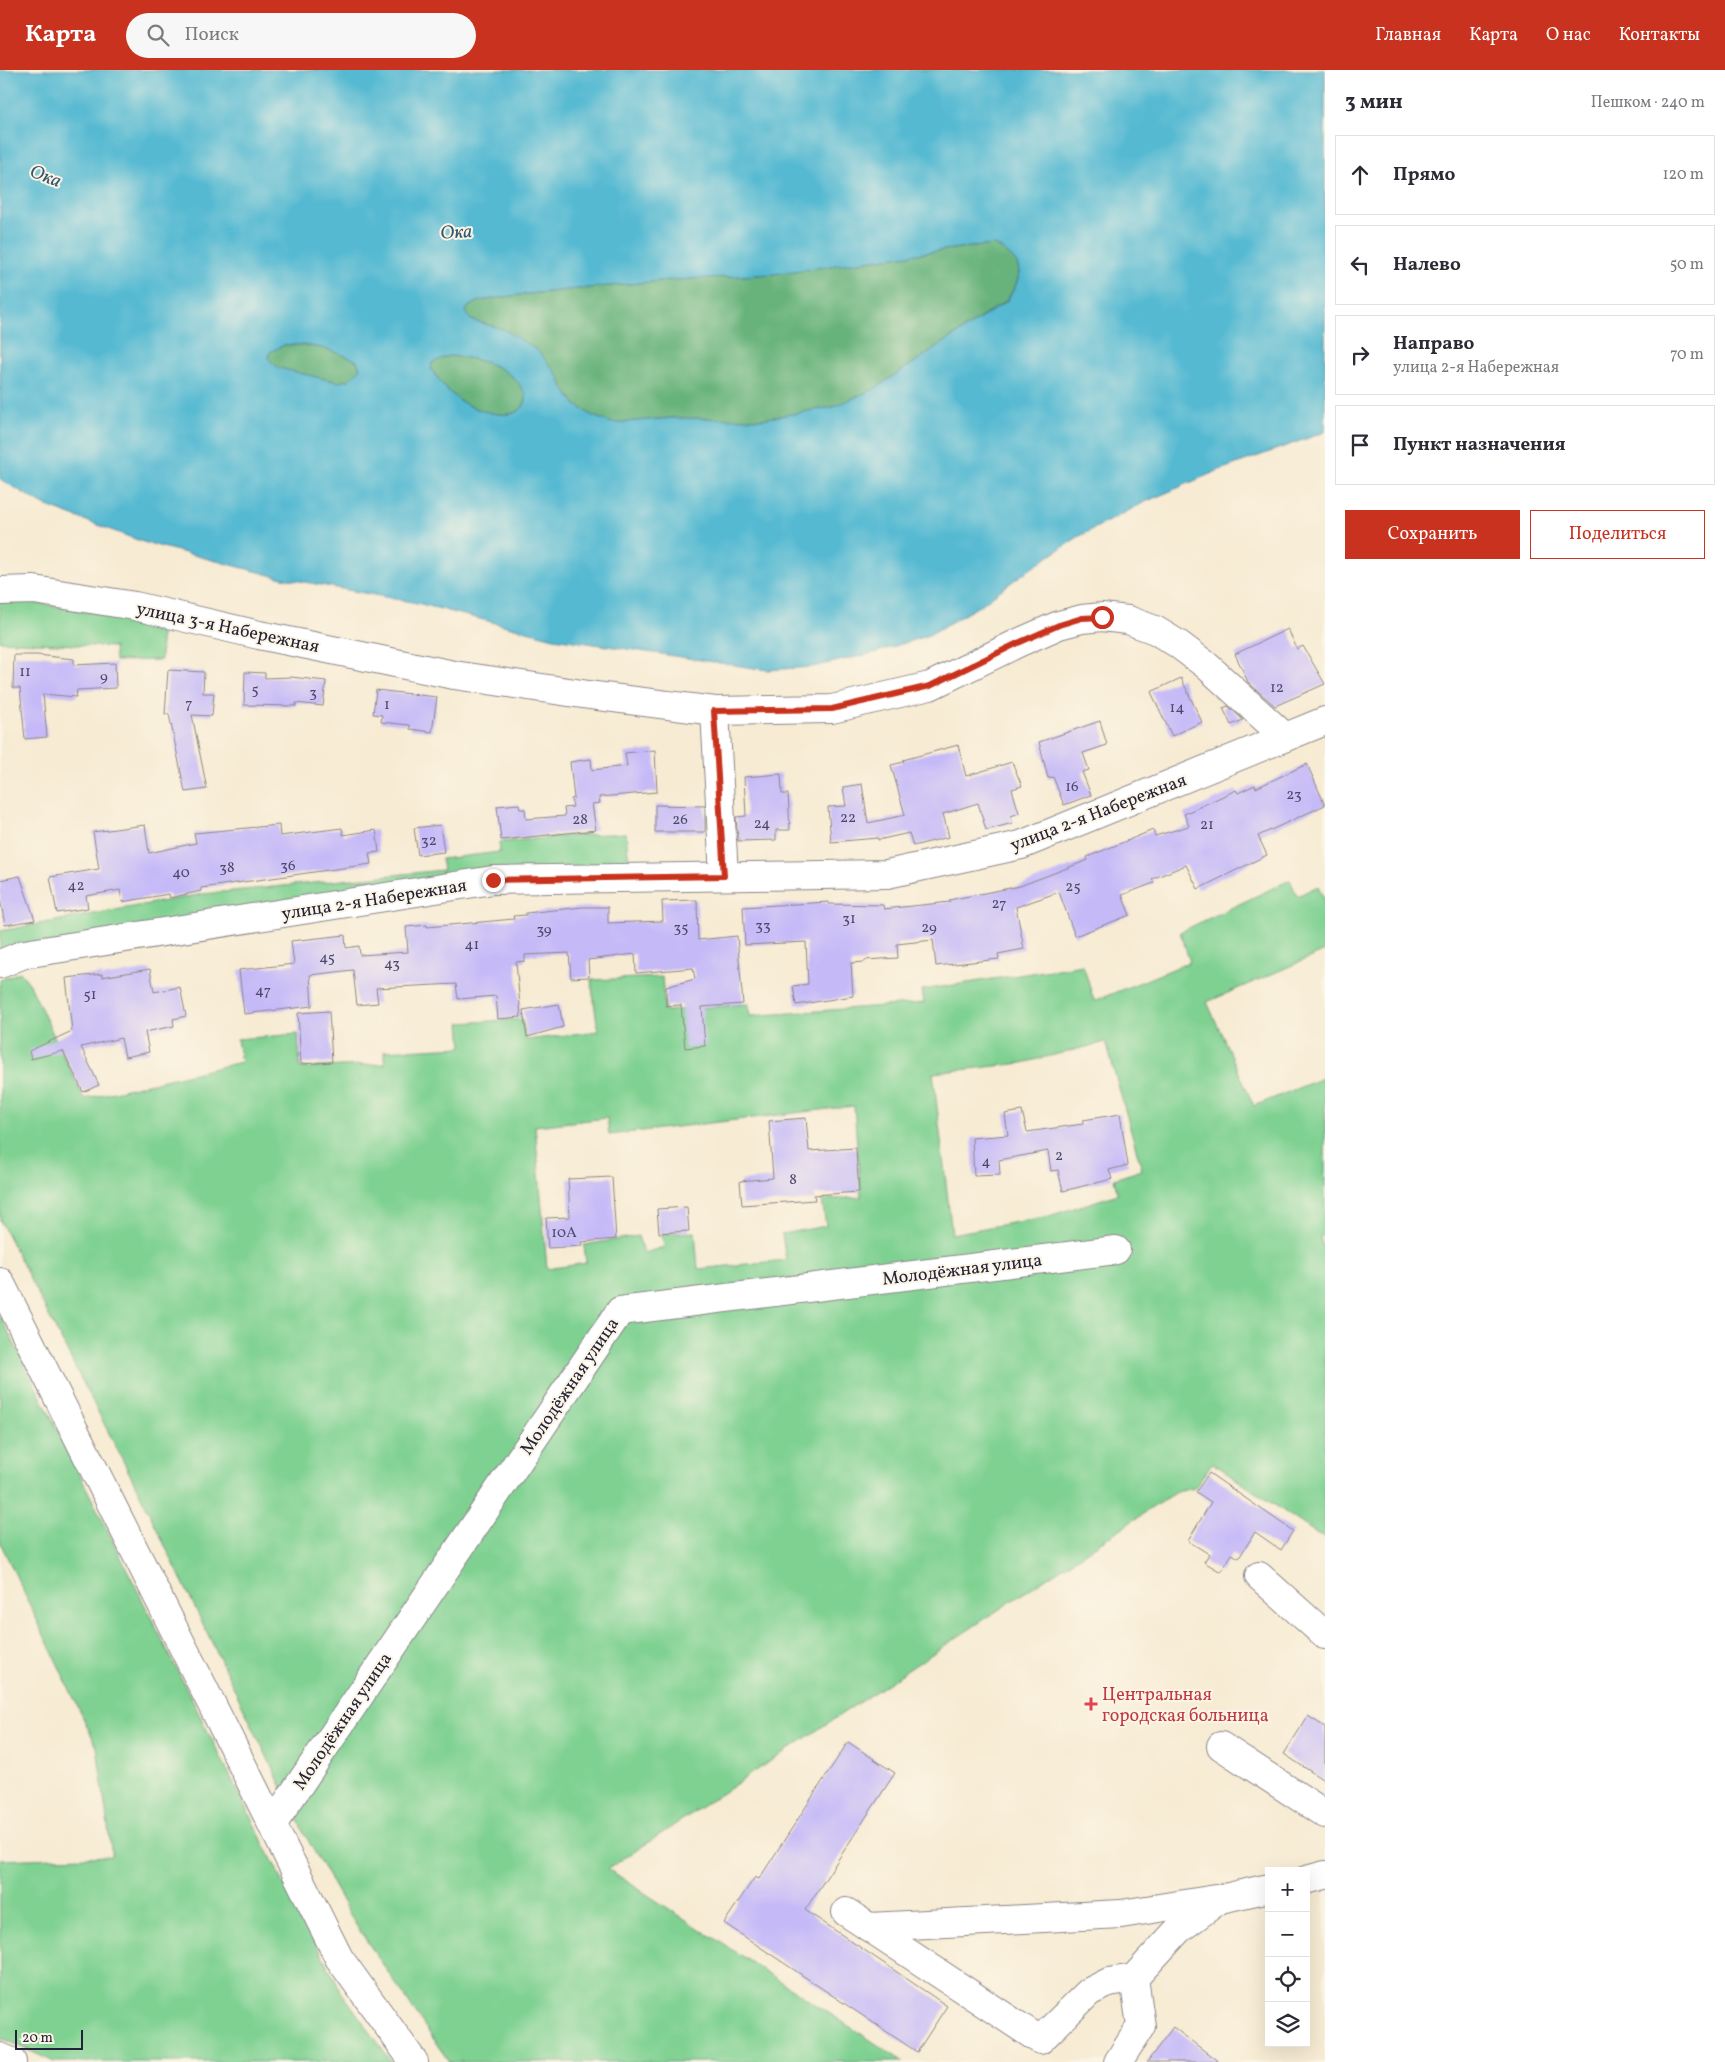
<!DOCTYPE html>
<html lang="ru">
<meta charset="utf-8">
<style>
body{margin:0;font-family:Vollkorn,serif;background:#f7f7f7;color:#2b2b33}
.controls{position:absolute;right:15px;bottom:15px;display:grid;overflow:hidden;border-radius:0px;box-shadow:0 5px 20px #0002}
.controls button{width:45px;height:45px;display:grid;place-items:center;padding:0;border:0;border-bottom:1px solid #e1e1e2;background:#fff;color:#2b2b33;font:25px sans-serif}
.scale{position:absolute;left:15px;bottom:12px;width:68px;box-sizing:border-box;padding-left:5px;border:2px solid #22223b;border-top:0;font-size:14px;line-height:18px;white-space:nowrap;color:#22223b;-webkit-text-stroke:4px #fcf5e5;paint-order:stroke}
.stop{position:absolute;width:15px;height:15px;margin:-11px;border:4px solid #c8321e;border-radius:50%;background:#fff}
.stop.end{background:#c8321e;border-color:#fff;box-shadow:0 1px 5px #0008}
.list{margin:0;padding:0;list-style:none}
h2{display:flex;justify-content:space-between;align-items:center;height:65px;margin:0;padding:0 20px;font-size:21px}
h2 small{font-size:16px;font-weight:400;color:#7c7c81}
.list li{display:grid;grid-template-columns:32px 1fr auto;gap:15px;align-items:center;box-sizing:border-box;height:80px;margin:0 10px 10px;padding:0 10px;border:1px solid #e1e1e2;border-radius:0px}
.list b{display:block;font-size:19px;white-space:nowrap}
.list p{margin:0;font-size:16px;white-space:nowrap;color:#7c7c81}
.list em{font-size:16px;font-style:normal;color:#7c7c81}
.actions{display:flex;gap:10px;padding:15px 20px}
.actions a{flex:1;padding:11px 0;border:1px solid #c8321e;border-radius:0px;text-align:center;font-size:18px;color:#c8321e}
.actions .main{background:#c8321e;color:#fff}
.icon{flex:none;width:28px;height:28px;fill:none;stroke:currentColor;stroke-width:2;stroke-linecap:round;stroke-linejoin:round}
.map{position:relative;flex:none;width:1325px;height:1992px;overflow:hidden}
header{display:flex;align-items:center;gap:30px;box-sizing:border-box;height:70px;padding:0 25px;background:#c8321e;color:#fff}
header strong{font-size:24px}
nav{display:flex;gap:28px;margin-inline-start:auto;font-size:18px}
.search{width:350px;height:45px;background:#f7f7f7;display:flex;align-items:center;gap:12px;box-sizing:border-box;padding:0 18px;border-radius:28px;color:#7c7c81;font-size:19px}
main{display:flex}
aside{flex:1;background:#fff}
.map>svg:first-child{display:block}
.green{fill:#7fd192;stroke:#507a66;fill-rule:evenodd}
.forest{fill:#67b37c;stroke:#446a5c}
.water{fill:#54b9d2;stroke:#3b6e86;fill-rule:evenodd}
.building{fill:#c5b9f8}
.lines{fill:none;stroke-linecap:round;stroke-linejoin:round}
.minor-casing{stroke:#8c8687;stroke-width:30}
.minor{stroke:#fff;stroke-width:28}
.route{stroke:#c8321e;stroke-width:6}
.health-dot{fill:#e0444e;stroke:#fcf5e5;stroke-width:2}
.labels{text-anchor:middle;stroke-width:4;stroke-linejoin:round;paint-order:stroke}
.number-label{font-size:15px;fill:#4b486a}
.street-label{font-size:18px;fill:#22223b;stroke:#fcf5e5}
.health-label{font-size:18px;fill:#be3a42;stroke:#fcf5e5;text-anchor:start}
.water-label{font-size:19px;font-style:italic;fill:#345770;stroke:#fcf5e5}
</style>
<header>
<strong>Карта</strong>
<div class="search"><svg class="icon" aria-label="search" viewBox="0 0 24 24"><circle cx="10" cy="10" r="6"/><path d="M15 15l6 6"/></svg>Поиск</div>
<nav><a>Главная</a><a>Карта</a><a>О нас</a><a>Контакты</a></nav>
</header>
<main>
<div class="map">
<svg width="1325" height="1992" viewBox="0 0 1325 1992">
<rect width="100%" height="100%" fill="#fcf5e5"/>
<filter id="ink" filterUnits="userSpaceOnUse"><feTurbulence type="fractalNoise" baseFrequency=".02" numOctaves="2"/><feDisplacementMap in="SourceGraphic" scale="10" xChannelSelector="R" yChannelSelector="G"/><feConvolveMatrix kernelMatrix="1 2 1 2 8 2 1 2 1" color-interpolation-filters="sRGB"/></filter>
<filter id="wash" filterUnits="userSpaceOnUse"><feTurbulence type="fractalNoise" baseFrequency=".0096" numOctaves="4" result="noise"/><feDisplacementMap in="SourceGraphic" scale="20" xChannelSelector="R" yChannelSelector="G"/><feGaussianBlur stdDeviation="1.12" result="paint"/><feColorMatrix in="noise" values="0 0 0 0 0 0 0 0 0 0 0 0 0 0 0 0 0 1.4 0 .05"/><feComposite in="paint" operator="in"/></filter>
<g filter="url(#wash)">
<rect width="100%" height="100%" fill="#f7ebd3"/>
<g class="green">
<polygon points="27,531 161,555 161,590 115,591 114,577 0,571 0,532"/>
<polygon points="626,763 629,794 477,807 0,886 0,861 203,824 443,800 441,789 500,782 499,772 567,766"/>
<path d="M1290,810l7,16 21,-10 7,15v50l-118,51 47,104 71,-29v157l-5,2 5,22v281l-113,-76 -17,25 -19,4 -568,377 296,193h-455l-95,-140 -50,-89 -164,-339 -140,-274v-240l20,-8 9,11 55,116 157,-37 -4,-23 61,-5 2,34 85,-4 -1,-13 78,-4 -2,-24 62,-4 4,21 72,-9 -7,-51 71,-3 3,34 83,-7 2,12 174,-13 -2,-13 161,-25 11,36 96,-39 -10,-30zM1106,972l36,128 -28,9 4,15 -69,22 -97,18 -19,-161 89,-10zM854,1036l7,91 -39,3 4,26 -44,8 4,26 -88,9 -3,-37 -33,2 2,13 -21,6 -5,-17 -54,9 2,18 -39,6 -12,-143 72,-8 2,17z"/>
<polygon points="0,1245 281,1808 342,1923 392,1992 54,1992 0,1967 0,1790 112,1786 97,1677 0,1472"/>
</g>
<g class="forest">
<path d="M995,175c29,18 30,27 12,55l-133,89 -41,18 -71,12 -90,-1 -60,5 -19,-7 -17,-11 -12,-16 -6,-14 -55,-46 -32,-9 -6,-8 3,-5 12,-6 37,-6 143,-14 113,-7 186,-26z"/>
<path d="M284,275c25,-2 51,5 73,16l3,8 -11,11 -11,2 -60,-14 -10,-10 2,-6z"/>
<path d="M448,286c25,1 56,8 72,29 3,4 6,8 6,14 -4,29 -57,10 -70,-1 -10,-8 -18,-19 -25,-29l1,-6z"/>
</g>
<path class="water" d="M0,0h1325v362l-108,39 -72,31 -67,35 -58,39 -41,30 -50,29 -55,18 -62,14 -45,3 -213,-32 -137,-35 -139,-26 -135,-35 -99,-37 -44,-26zM995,175c29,18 30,27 12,56l-133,88 -41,18 -71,12 -90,-1 -60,5 -19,-7 -17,-11 -12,-16 -6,-14 -21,-25 -34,-21 -32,-9 -5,-8 2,-5 12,-6 37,-6 143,-14 113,-7 186,-26zM284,275c25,-2 51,5 73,16l3,8 -11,11 -11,2 -60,-14 -10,-10 2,-6zM448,286c25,1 56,8 72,29 3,5 6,8 6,14 -4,29 -57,10 -70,-1 -10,-8 -18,-19 -25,-29l1,-6z"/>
<g id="blocks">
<g class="building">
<polygon points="1288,559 1297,579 1303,576 1325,614 1275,636 1248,612 1235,584"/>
<polygon points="14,585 37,585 74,589 74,595 115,593 116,618 77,620 76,627 43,624 47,667 25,669 20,618 13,618"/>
<polygon points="168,600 204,602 203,623 214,623 212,646 192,645 207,719 185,722 169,644 165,644"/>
<polygon points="245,602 265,603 265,608 291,607 326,611 323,636 296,633 296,636 244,635"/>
<polygon points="1181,608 1202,652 1172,666 1151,622"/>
<polygon points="376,620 437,627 432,662 410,659 410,655 381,652 382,645 373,644"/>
<polygon points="1228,636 1243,650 1231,655 1223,638"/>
<polygon points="1100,651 1107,675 1083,683 1089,700 1082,702 1091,725 1064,735 1053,707 1048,708 1039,672"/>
<polygon points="958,675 966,706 1012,692 1022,716 1012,719 1019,743 1011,746 1013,753 986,760 978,733 943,744 949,767 913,776 909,763 878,770 878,768 831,772 828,737 846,736 843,717 862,714 868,753 905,745 891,695 904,692 903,690"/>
<polygon points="655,680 657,722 599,727 600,733 592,734 596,760 501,770 497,736 519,734 520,739 525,739 526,749 565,746 564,738 573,737 571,729 574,728 570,692 591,689 592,700 627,696 625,683"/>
<polygon points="1307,694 1325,735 1258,766 1267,785 1198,819 1186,795 1152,809 1154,813 1122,825 1130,845 1075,866 1059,822 1016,837 1024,879 998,884 999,889 936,896 933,870 897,874 898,888 865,890 865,892 851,893 853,926 796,935 793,916 808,914 806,872 745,875 743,837 829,832 829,834 883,835 884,839 950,832 949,830 1020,816 1088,790 1087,787 1153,760 1155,766 1189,756 1184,744 1236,720 1238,723 1255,715 1256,718"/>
<polygon points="781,704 782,724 788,724 790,760 776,760 776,770 738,771 736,747 746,746 744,707"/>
<polygon points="655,735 705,736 705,762 655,762"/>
<polygon points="145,755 149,783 196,773 194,763 279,755 280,766 342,758 343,765 376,760 379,782 369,783 371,794 201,818 201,821 170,828 169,824 122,832 120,820 86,826 88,838 57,843 50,807 99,799 93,762"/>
<polygon points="440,755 444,782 418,785 414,758"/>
<polygon points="20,806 35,850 5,855 0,829 0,810"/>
<polygon points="697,830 698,870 737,866 743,934 702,937 705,976 685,978 681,935 666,936 666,917 695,909 693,898 636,903 635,884 588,890 589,907 571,908 569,883 525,885 525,891 516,892 521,947 498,949 496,926 458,929 456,914 376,918 378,933 357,935 353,900 310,905 312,936 244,944 239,900 294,894 291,871 345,865 346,878 359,876 360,885 408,882 406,857 427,855 427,857 514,849 513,846 526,845 526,843 583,837 608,837 608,853 663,851 662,831"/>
<polygon points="150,899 154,922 180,917 186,946 173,949 174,956 145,962 149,982 125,987 121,968 81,977 99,1015 83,1022 63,981 31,989 29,981 72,961 66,908 102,904 102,907"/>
<polygon points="559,934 563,957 527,967 523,940"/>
<polygon points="329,941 332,992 301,994 298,943"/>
<polygon points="1022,1041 1027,1062 1083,1054 1083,1050 1120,1044 1128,1095 1109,1100 1112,1109 1063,1121 1058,1100 1051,1101 1048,1081 999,1090 1000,1105 974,1106 972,1068 1008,1065 1005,1044"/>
<polygon points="806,1048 809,1081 856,1078 859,1122 814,1125 815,1130 742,1135 740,1111 773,1108 769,1051"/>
<polygon points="612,1107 616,1169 581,1172 582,1176 548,1178 546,1148 570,1147 568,1109"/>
<polygon points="687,1137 689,1161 659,1163 657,1139"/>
<polygon points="1209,1403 1293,1461 1281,1480 1255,1462 1239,1488 1232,1484 1221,1502 1204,1492 1209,1484 1188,1471 1211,1432 1196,1422"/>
<polygon points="1308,1646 1325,1657 1325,1711 1284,1684"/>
<polygon points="848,1672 895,1703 805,1840 947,1936 917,1982 724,1853 755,1807 759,1809"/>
<polygon points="1173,1957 1219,1992 1147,1992"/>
</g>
</g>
</g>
<g filter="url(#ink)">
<use href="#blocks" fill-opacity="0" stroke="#8c8687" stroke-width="1"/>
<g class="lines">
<defs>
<g id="minor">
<polyline points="0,521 34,520 135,536 259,565 454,605 589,625 715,641 724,806"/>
<polyline points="715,641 832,639 930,616 1018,573 1059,555 1082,549 1102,547 1128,550 1155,560 1178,574 1206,595 1285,667"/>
<polyline points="0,894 24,884 493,810 887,804 1021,775 1325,651"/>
<polyline points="0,1212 339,1888 414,1992"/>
<polyline points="1259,1506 1325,1565"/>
<polyline points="1221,1676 1325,1744"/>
<polyline points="272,1755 620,1241 1116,1180"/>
<polyline points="1306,1810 1325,1805"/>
<polyline points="846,1842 1040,1970 1089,1922 1109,1912 1134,1908 1178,1860 1220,1829 1269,1818"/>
<polyline points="869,1857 1121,1844 1216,1829"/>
<polyline points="0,1987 12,1992"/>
<polyline points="1118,1992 1141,1956 1134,1908"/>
</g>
</defs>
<use href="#minor" class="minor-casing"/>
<use href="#minor" class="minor"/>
</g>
</g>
<g class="lines" filter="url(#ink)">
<polyline class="route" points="493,810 724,806 714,641 832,639 930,616 1018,573 1059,555 1082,548 1102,547"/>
</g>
<path class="health-dot" d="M1088.5 1626.5h5v5h5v5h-5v5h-5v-5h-5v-5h5z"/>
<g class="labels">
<g class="number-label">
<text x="25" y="606">11</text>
<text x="104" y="611">9</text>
<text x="1277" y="622">12</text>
<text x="255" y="624">5</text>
<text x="313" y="627">3</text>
<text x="189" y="638">7</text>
<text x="387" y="639">1</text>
<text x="1177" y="642">14</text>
<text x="1072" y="721">16</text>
<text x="1294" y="729">23</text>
<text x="848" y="752">22</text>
<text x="580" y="754">28</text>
<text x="680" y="754">26</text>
<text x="762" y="758">24</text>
<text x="1207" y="759">21</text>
<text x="429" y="775">32</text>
<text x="288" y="800">36</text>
<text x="227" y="802">38</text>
<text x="181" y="807">40</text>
<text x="76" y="820">42</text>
<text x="1073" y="821">25</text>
<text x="999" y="838">27</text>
<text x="849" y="853">31</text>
<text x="763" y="860">33</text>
<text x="681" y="862">35</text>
<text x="929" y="862">29</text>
<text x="544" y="864">39</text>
<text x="472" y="879">41</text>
<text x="327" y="892">45</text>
<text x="392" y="898">43</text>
<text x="263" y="925">47</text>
<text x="90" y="929">51</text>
<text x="1059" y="1090">2</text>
<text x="986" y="1096">4</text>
<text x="793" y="1114">8</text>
<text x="564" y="1167">10А</text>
</g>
<g class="street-label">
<text transform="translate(228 557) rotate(12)" y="6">улица 3-я Набережная</text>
<text transform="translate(1098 742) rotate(-21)" y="6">улица 2-я Набережная</text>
<text transform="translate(374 829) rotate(-9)" y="6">улица 2-я Набережная</text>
<text transform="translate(962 1199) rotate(-7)" y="6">Молодёжная улица</text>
<text transform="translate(569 1316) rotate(-56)" y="6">Молодёжная улица</text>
<text transform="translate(342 1651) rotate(-56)" y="6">Молодёжная улица</text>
</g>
<g class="health-label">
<text x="1102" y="1630">Центральная<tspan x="1102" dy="21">городская больница</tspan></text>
</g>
<g class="water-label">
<text transform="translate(46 105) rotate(22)" y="7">Ока</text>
<text transform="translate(456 161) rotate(-3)" y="7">Ока</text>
</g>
</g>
</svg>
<div class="controls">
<button>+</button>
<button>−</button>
<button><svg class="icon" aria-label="locate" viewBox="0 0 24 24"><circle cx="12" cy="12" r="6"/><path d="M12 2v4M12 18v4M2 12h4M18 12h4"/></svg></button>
<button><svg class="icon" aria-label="layers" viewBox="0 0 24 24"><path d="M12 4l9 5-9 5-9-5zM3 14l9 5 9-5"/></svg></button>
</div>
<div class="scale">20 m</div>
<div class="stop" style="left:1102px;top:547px"></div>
<div class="stop end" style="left:493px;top:810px"></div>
</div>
<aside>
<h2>3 мин<small>Пешком · 240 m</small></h2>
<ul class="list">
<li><svg class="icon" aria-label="ahead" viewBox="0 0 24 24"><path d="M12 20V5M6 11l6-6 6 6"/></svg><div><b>Прямо</b></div><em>120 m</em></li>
<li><svg class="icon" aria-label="left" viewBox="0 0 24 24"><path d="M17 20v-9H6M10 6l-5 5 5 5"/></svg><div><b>Налево</b></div><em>50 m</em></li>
<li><svg class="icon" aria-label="right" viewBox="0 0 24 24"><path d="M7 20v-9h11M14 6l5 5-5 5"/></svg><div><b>Направо</b><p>улица 2-я Набережная</p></div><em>70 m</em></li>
<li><svg class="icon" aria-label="arrive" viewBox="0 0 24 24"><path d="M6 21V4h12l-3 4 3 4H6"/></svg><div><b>Пункт назначения</b></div></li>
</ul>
<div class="actions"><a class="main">Сохранить</a><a>Поделиться</a></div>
</aside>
</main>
